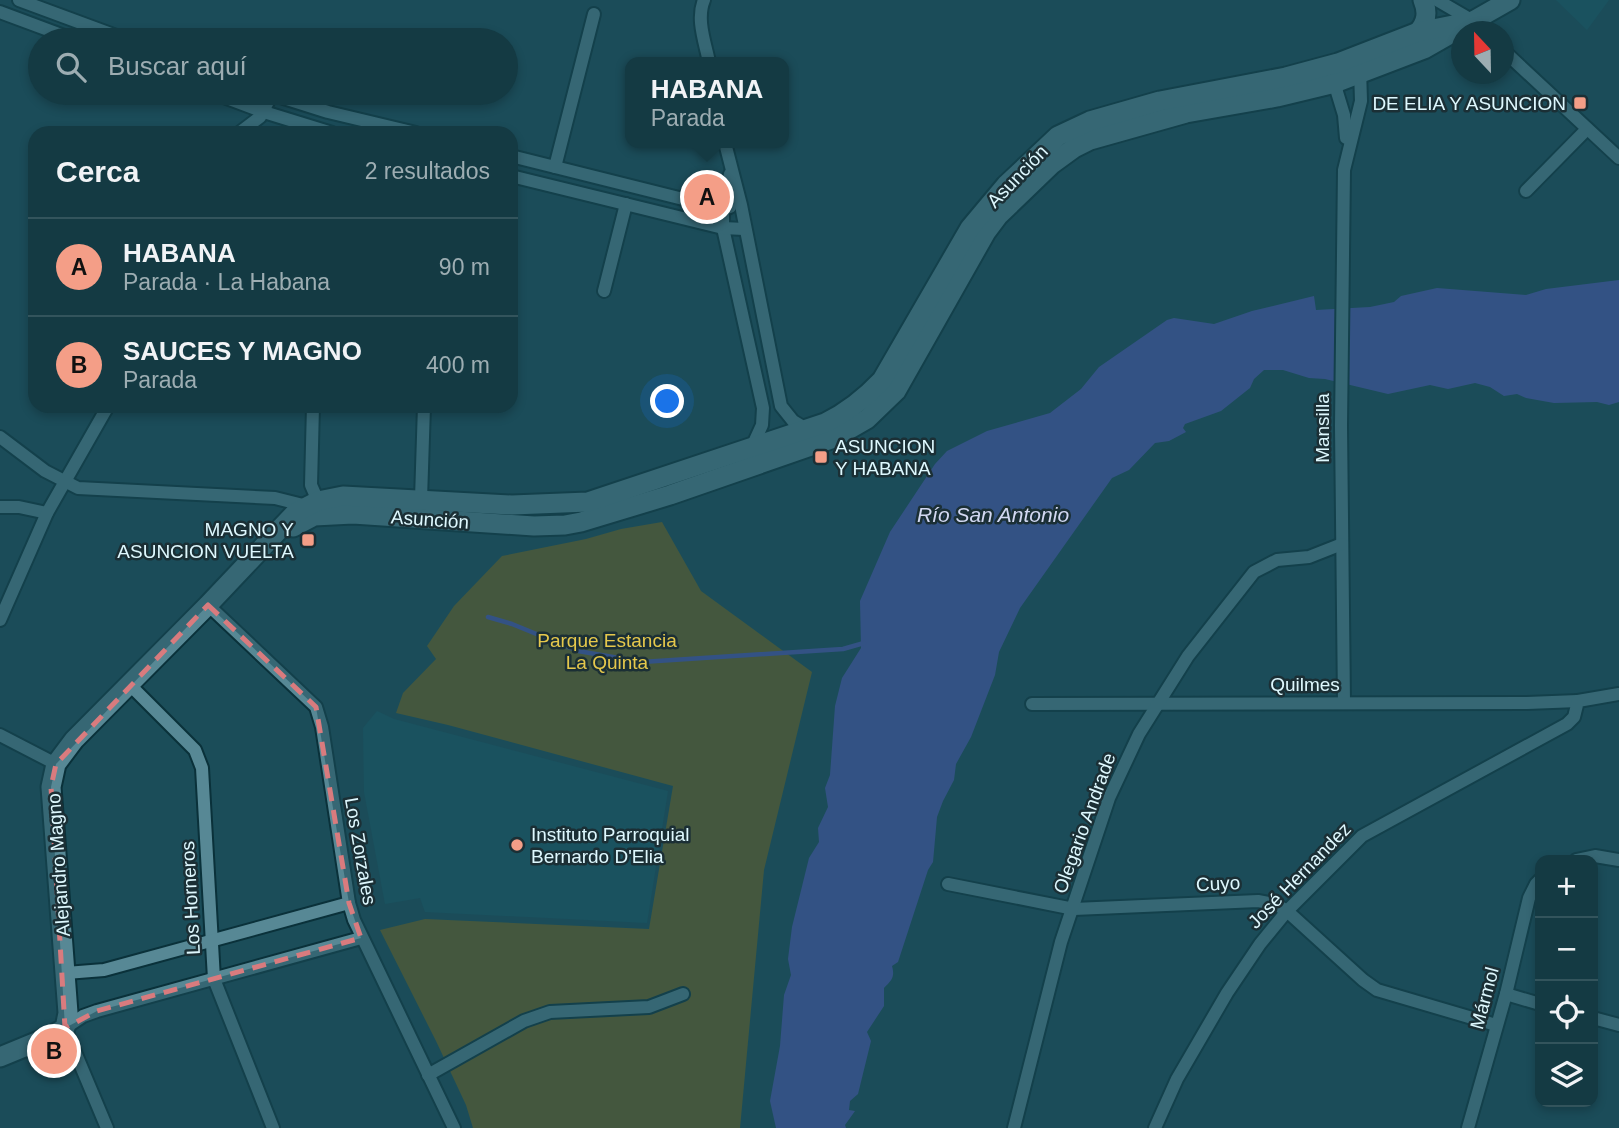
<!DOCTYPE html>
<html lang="es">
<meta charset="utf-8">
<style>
body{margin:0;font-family:Helvetica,sans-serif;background:#21454e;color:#f1f3f6}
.controls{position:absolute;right:21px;bottom:21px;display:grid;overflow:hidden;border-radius:14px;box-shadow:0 4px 10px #0003}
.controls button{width:63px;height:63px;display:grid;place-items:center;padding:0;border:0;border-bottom:2px solid #33545c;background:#143a43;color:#f1f3f6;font:35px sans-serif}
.compass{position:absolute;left:1451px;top:21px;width:63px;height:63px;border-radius:50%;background:#143a43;box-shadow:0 4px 10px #0003;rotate:338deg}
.you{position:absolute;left:668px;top:402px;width:24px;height:24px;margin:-18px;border:5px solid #fff;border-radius:50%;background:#1a73e8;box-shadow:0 0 0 10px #1a73e833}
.badge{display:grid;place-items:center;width:46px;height:46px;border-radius:50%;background:#f49e87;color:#111;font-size:23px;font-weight:700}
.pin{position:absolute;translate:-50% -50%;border:4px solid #fff;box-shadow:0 2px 7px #0006}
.popup{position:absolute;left:625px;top:57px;width:164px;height:91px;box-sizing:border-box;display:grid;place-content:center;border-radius:14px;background:#143a43;filter:drop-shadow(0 2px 5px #0005);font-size:23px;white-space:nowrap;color:#9dadb2}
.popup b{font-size:26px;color:#f1f3f6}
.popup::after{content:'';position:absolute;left:50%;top:100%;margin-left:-14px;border:14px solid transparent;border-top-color:#143a43}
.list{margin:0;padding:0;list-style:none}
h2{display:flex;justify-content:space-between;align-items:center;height:91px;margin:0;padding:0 28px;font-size:30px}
h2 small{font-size:23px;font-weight:400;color:#9dadb2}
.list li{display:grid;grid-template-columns:46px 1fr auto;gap:21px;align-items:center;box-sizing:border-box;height:98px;padding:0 28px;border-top:2px solid #33545c}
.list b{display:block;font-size:26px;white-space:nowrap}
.list p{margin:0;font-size:23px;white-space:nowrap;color:#9dadb2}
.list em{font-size:23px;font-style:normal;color:#9dadb2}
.icon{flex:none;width:38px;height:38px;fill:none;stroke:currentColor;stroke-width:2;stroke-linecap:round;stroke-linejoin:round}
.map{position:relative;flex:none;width:1619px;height:1128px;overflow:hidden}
.search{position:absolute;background:#143a43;box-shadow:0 4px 10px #0003;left:28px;top:28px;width:490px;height:77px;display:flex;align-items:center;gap:18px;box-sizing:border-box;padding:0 24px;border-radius:38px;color:#9dadb2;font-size:26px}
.panel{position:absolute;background:#143a43;box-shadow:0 4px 10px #0003;left:28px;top:126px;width:490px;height:287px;border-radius:21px}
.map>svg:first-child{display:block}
.built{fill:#195967}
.green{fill:#75651e}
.water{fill:#5159b9}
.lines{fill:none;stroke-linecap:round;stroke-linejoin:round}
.stream{stroke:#5159b9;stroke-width:4.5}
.street-casing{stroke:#0a313a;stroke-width:16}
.secondary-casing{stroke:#0a313a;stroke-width:23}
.street{stroke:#578895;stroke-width:12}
.secondary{stroke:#578895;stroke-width:19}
.marked{fill:none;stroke:#d97b7e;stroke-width:5;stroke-dasharray:14 9;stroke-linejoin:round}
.poi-dot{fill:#f49e87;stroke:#1b2f35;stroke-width:2.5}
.labels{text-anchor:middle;stroke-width:5;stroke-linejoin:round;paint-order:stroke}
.poi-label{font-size:19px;fill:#def8fe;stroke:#1b2f35;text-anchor:end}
.street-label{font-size:19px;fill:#def8fe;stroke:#1b2f35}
.park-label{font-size:19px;fill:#e5c84c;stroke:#1b2f35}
.water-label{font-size:21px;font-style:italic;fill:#d2d8f2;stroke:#1b2f35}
</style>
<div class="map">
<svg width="1619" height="1128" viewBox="0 0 1619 1128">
<rect width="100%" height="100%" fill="#1b4d59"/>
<g class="built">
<polygon points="1556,0 1609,0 1587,30"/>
<polygon points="377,711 394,719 668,791 647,923 425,912 420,898 385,904 364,792 363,728"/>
</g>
<polygon class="green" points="662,522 701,591 812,672 764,870 740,1128 473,1128 466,1105 436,1041 380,930 425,919 649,929 673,786 448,725 396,713 403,693 436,659 427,646 454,606 502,556 586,539 621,529"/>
<path class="water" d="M1619,280v122l-10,3 -12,-3 -43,1 -28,-5 -9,-4 -13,2 -14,-9 -15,-4 -27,6 -18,-4 -42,9 -63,-15 -16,-1 -26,-8h-19l-10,9 -4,9 -29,23 -36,13 -2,4 3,4 -17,9 -14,2 -26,27 -17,8 -92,130 -21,44 -4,23 -24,62 -15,27 -2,16 -11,21 -6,16 -4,45 -5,8 -30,92 -6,4c3,11 0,14 -8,22v18l-17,26 4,9 -13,53 -8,7 -1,9 6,1 -10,14 1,3h-70l-6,-27 10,-55 4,-51 7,-20 -3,-16 4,-32 17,-69 10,-16 -1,-14 10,-21 -3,-19 5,-13 5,-69 7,-28 19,-30 -1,-47 30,-69 45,-68 12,-13 40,-20 63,-18 31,-24 18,-22 68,-47 7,-2 40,6 38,-13 62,-15 2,14 54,-3 24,-5 7,-6 36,-8 89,7 20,-6z"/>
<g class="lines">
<polyline class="stream" points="488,617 512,624 578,651 642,662 843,649 864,643"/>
<defs>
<g id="street">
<polyline points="19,0 127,40"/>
<path d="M704,0c-8,19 1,42 5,62"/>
<polyline points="1437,0 1473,21 1483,32"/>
<polyline points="0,12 75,40"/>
<polyline points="1504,51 1619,158"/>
<polyline points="1336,78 1337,92 1344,115 1346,138"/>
<polyline points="213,93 264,112 332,133"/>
<polyline points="268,93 328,112 416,133"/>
<polyline points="239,133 260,117 272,94"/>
<polyline points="725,143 741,205 781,406 793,421 808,430"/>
<polyline points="511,156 723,209 730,207"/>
<polyline points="555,167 594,14"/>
<polyline points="730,174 723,209 723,228 763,408 762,425 751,449"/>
<polyline points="511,176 723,228 744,229"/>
<polyline points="1526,191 1587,129"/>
<polyline points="604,291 626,204"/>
<polyline points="313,406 311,485 318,501"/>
<polyline points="0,437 45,471 78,488 275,498 307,506"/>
<polyline points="421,499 424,406"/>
<polyline points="0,507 19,507 47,513"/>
<polyline points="208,605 316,707 322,727 349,903 354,920 454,1128"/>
<polyline points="0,620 47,513 108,406"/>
<polyline points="129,684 195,750 202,768 214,979 273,1128"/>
<polyline points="1344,703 1341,426 1344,170 1361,101 1360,69"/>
<polyline points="1032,704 1527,703 1578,701"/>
<polyline points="0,735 56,764"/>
<polyline points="1576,860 1595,856 1619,860"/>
<polyline points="948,884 1074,909 1258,901 1275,904 1287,911 1363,980 1377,990 1496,1025"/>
<polyline points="66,973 104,970 349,903"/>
<polyline points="1506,994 1540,1004"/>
<polyline points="1593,1018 1619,1025"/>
<polyline points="428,1075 524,1021 550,1012 649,1007 683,994"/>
<polyline points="107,1128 65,1028 83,1016 97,1011 361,938"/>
<polyline points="1014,1128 1061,942 1109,798 1139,734 1188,656 1254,572 1277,560 1309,557 1342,544"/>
<polyline points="1155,1128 1177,1079 1227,993 1260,944 1287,911 1362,836 1567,724 1574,717 1578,701 1619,694"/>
<polyline points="1468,1128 1506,994 1529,898 1536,884 1540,880"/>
</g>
<g id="secondary">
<path d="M1418,32c9,-10 10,-20 5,-32"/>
<polyline points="293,527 314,516 353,514 534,526 565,525 581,522 670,495 834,438 867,419 896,391 986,232 998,216 1052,164 1074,148 1090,140 1186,113 1277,97 1335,83 1424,49 1510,0"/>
<path d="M0,1057l51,-21 14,-8 3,-15 -17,-226 5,-23 18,-24 134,-135 87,-92 23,-12 25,-5 169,9 76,-3 237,-79c23,-11 40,-25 57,-43l88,-152 36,-43 52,-49 32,-15 70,-20 126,-24 52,-14 80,-31 55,-11"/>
</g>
</defs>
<use href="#street" class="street-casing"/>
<use href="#secondary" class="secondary-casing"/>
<use href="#street" class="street"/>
<use href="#secondary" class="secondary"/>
</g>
<path d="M0 0H1619V1128H0ZM208,605l108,102 33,196 12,35 -264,73 -32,17 -14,-241 5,-23z" fill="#1b4d59" fill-opacity=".55" fill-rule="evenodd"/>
<path class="marked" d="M208,605l108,102 33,196 12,35 -264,73 -32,17 -14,-241 5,-23z"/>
<g class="poi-dot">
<rect x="1573" y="96" width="14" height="14" rx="3.5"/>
<rect x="814" y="450" width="14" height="14" rx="3.5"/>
<rect x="301" y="533" width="14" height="14" rx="3.5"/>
<circle cx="517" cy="845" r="7"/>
</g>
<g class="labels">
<g class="poi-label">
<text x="1566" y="110">DE ELIA Y ASUNCION</text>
<text x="835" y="453" text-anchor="start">ASUNCION<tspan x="835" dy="22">Y HABANA</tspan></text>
<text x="294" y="536">MAGNO Y<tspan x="294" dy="22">ASUNCION VUELTA</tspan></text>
<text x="531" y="841" text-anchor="start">Instituto Parroquial<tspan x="531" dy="22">Bernardo D'Elia</tspan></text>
</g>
<g class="street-label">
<text transform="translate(1017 176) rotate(-46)" y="7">Asunción</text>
<text transform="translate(1322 428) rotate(-90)" y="7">Mansilla</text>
<text transform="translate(430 519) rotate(4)" y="7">Asunción</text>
<text x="1305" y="691">Quilmes</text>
<text transform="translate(1084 823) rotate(-70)" y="7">Olegario Andrade</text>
<text transform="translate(361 851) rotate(80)" y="7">Los Zorzales</text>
<text transform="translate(58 865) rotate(-94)" y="7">Alejandro Magno</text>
<text transform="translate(1299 875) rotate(-46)" y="7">José Hernandez</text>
<text transform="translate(1218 883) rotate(-3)" y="7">Cuyo</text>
<text transform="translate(190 898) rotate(-93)" y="7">Los Horneros</text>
<text transform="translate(1484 998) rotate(-75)" y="7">Mármol</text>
</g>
<g class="park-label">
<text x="607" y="647">Parque Estancia<tspan x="607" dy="22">La Quinta</tspan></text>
</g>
<g class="water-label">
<text x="993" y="522">Río San Antonio</text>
</g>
</g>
</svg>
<div class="controls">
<button>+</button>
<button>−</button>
<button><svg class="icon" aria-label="locate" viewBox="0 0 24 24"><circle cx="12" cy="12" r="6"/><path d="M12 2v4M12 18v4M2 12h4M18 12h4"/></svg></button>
<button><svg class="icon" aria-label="layers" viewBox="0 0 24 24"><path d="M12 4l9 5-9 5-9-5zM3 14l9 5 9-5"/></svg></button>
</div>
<svg class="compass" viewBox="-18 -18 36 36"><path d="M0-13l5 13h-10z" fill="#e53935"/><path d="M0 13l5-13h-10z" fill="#9dadb2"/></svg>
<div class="you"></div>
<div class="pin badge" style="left:707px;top:197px">A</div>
<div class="popup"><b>HABANA</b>Parada</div>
<div class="pin badge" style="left:54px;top:1051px">B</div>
<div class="search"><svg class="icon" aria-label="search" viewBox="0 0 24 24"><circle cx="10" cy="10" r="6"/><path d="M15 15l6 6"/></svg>Buscar aquí</div>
<section class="panel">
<h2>Cerca<small>2 resultados</small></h2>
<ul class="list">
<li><span class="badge">A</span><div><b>HABANA</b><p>Parada · La Habana</p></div><em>90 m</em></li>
<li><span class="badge">B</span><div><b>SAUCES Y MAGNO</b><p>Parada</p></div><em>400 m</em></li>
</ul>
</section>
</div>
